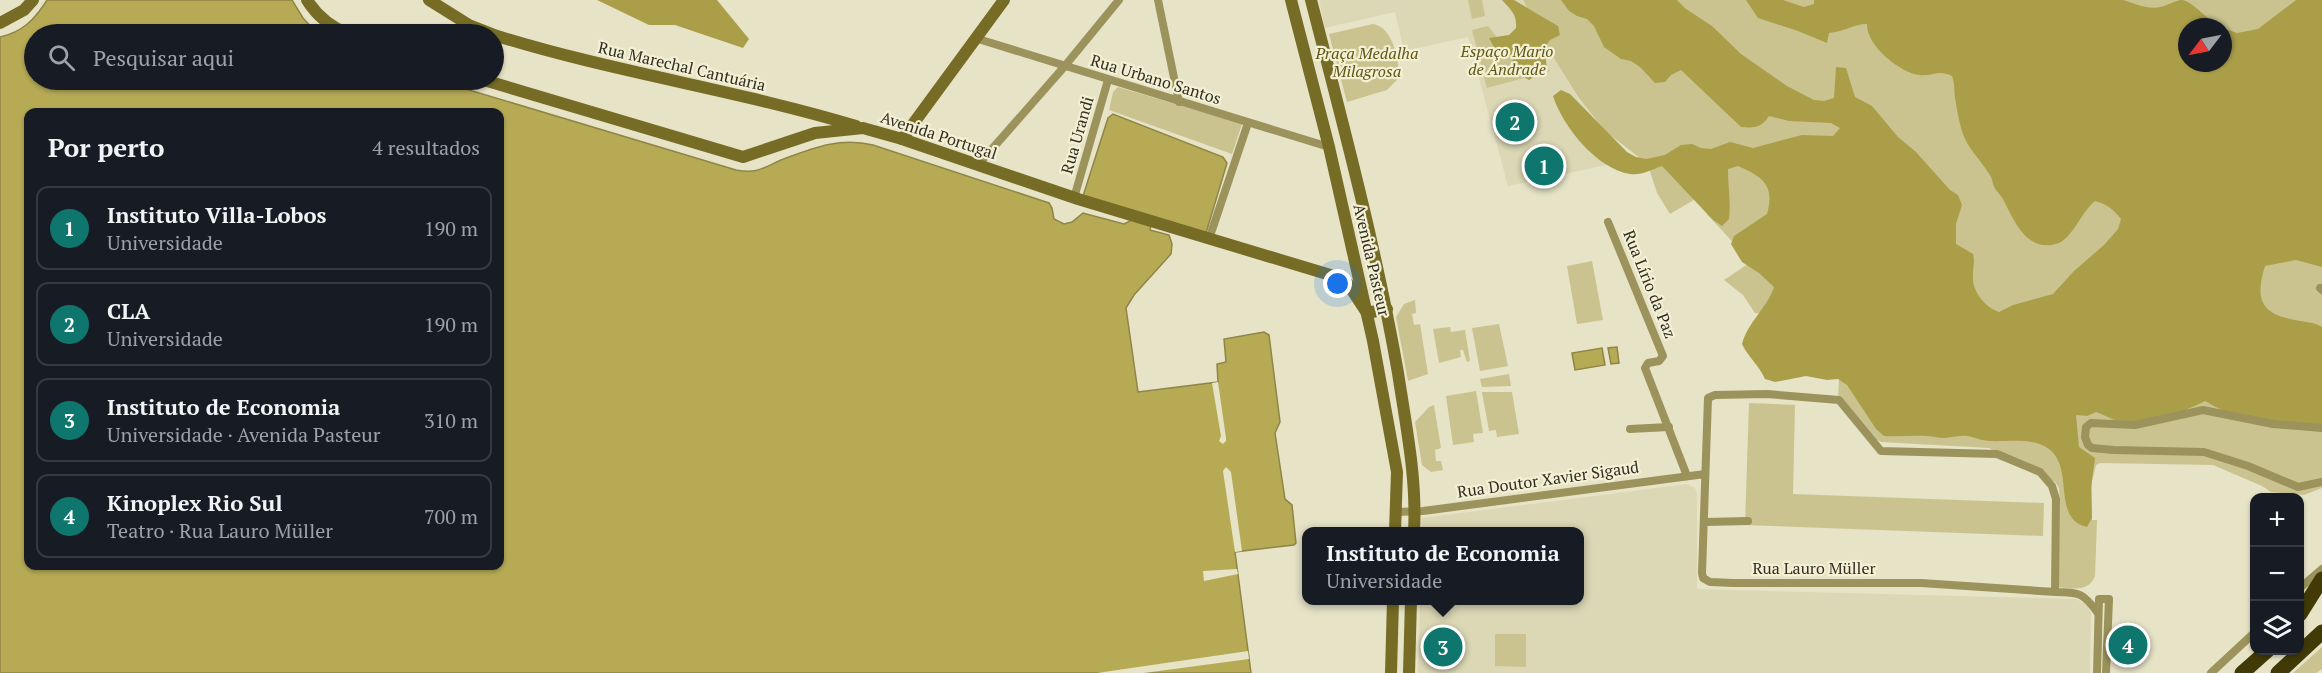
<!DOCTYPE html>
<html lang="pt">
<meta charset="utf-8">
<style>
body{margin:0;font-family:"PT Serif",serif;background:#20242c;color:#f1f3f6}
.controls{position:absolute;right:18px;bottom:18px;display:grid;overflow:hidden;border-radius:12px;box-shadow:0 2px 4px #0004}
.controls button{width:54px;height:54px;display:grid;place-items:center;padding:0;border:0;border-bottom:2px solid #363941;background:#171b24;color:#f1f3f6;font:30px sans-serif}
.compass{position:absolute;left:2178px;top:18px;width:54px;height:54px;border-radius:50%;background:#171b24;box-shadow:0 2px 4px #0004;rotate:238deg}
.you{position:absolute;left:1338px;top:284px;width:21px;height:21px;margin:-15px;border:4px solid #fff;border-radius:50%;background:#1a73e8;box-shadow:0 0 0 9px #1a73e833}
.badge{display:grid;place-items:center;width:39px;height:39px;border-radius:50%;background:#0f766e;color:#fff;font-size:20px;font-weight:700}
.pin{position:absolute;translate:-50% -50%;border:3px solid #fff;box-shadow:0 2px 6px #0006}
.popup{position:absolute;left:1302px;top:527px;width:282px;height:78px;box-sizing:border-box;display:grid;place-content:center;border-radius:12px;background:#171b24;filter:drop-shadow(0 2px 4px #0005);font-size:20px;white-space:nowrap;color:#9ea1a6}
.popup b{font-size:22px;color:#f1f3f6}
.popup::after{content:'';position:absolute;left:50%;top:100%;margin-left:-12px;border:12px solid transparent;border-top-color:#171b24}
.list{margin:0;padding:0;list-style:none}
h2{display:flex;justify-content:space-between;align-items:center;height:78px;margin:0;padding:0 24px;font-size:26px}
h2 small{font-size:20px;font-weight:400;color:#9ea1a6}
.list li{display:grid;grid-template-columns:39px 1fr auto;gap:18px;align-items:center;box-sizing:border-box;height:84px;margin:0 12px 12px;padding:0 12px;border:2px solid #363941;border-radius:12px}
.list b{display:block;font-size:22px;white-space:nowrap}
.list p{margin:0;font-size:20px;white-space:nowrap;color:#9ea1a6}
.list em{font-size:20px;font-style:normal;color:#9ea1a6}
.icon{flex:none;width:33px;height:33px;fill:none;stroke:currentColor;stroke-width:2;stroke-linecap:round;stroke-linejoin:round}
.map{position:relative;flex:none;width:2322px;height:673px;overflow:hidden}
.search{position:absolute;background:#171b24;box-shadow:0 2px 4px #0004;left:24px;top:24px;width:480px;height:66px;display:flex;align-items:center;gap:15px;box-sizing:border-box;padding:0 21px;border-radius:33px;color:#9ea1a6;font-size:22px}
.panel{position:absolute;background:#171b24;box-shadow:0 2px 4px #0004;left:24px;top:108px;width:480px;height:462px;border-radius:12px}
.map>svg:first-child{display:block}
.built{fill:#dcd8b5}
.green{fill:#cac390;fill-rule:evenodd}
.forest{fill:#ab9e49}
.water{fill:#b7aa55;stroke:#8e8546;stroke-width:1.5;fill-rule:evenodd}
.pier{fill:#e6e3c7}
.lines{fill:none;stroke-linecap:round;stroke-linejoin:round}
.street{stroke:#9b935b;stroke-width:8}
.secondary{stroke:#766c25;stroke-width:12}
.highway{stroke:#413a07;stroke-width:15}
.labels{text-anchor:middle;stroke-width:4.5;stroke-linejoin:round;paint-order:stroke}
.park-label{font-size:16px;font-style:italic;fill:#605717;stroke:#f4f0d4}
.street-label{font-size:16px;fill:#302e24;stroke:#f4f0d4}
</style>
<div class="map">
<svg width="2322" height="673" viewBox="0 0 2322 673">
<rect width="100%" height="100%" fill="#e6e3c7"/>
<g class="built">
<polygon points="1319,0 1522,0 1578,99 1630,160 1508,186 1468,37 1404,51 1395,12 1325,28"/>
<polygon points="1687,484 1695,488 1697,494 1697,589 2076,599 2086,604 2091,613 2090,673 1418,673 1420,601 1580,600 1580,532 1421,531 1422,518"/>
</g>
<g class="green">
<polygon points="1468,0 1482,0 1485,16 1472,19"/>
<path d="M1523,0h799v488l-18,7 -33,-3 -9,-6 -49,-21 -113,-2 -4,2 -4,16v39h5l-2,56c-7,17 -23,12 -38,11l3,-84 -1,-15 -4,-6 -66,-34 -108,-6 -6,-3 -37,-39 2,-45 -77,-41 -8,-1 -12,-18 -19,-15 27,-18 -45,-49 -9,-15 -27,16 -13,-21 -8,-25 -8,-9 -36,-28 -27,-34 -43,-70zM2187,27h36v36h-36z"/>
<path d="M1373,24c20,3 26,36 26,54l-12,12 -40,12 -18,-68z"/>
<polygon points="1488,26 1500,41 1525,36 1550,71 1487,88 1472,30"/>
<polygon points="1118,87 1242,124 1232,154 1109,110 1113,92"/>
<polygon points="1592,261 1603,320 1577,324 1567,266"/>
<polygon points="1415,300 1416,313 1412,314 1414,325 1420,324 1428,374 1408,381 1396,317 1404,304"/>
<polygon points="1499,324 1508,366 1480,371 1472,328"/>
<polygon points="1450,327 1451,332 1465,330 1470,361 1467,362 1463,350 1460,350 1461,357 1439,363 1433,329"/>
<polygon points="1509,374 1511,386 1482,387 1480,379"/>
<polygon points="1476,391 1483,433 1473,434 1474,442 1453,445 1446,396"/>
<polygon points="1482,392 1512,392 1519,434 1497,437 1496,430 1489,431"/>
<polygon points="1749,403 1795,405 1793,494 2044,503 2043,536 1745,525"/>
<polygon points="1434,405 1441,448 1435,450 1436,461 1441,461 1443,470 1431,472 1422,465 1415,422 1429,407"/>
<polygon points="1495,634 1526,634 1526,667 1495,666"/>
<polygon points="2322,647 2322,669 2316,673 2293,673"/>
</g>
<g class="forest">
<polygon points="597,0 717,0 749,39 743,48 675,25 649,25"/>
<path d="M1502,0h12l44,26 2,9 -10,5 -6,8 3,20 -18,12c-11,-6 -15,-11 -17,-23l-18,-10 -5,-9 20,-3 7,-7c1,-14 -5,-18 -14,-28z"/>
<path d="M1561,0h116l9,9 26,17 29,28 46,32 27,14 10,1 10,-3 2,-31 10,1 9,29 17,9 26,31 18,15 34,38 8,5 4,10 -6,19v20l17,10c2,8 0,12 0,20 -2,16 11,33 26,38l14,-7 40,-11 21,-23 30,-26 14,-16 3,-10c-8,-10 -14,-15 -26,-18 -14,11 -23,39 -39,43 -29,8 -42,-23 -52,-43 -2,-4 -5,-7 -8,-11 -3,-4 -3,-8 -5,-13 -7,-13 -20,-25 -26,-38 -5,-11 -8,-29 -10,-41 -1,-8 0,-13 -3,-22 -15,-7 -20,1 -33,-1 -20,-3 -53,-30 -52,-51 -13,0 -24,8 -38,9l-2,10 -29,-12 -40,-13 -12,-18h37l21,7 10,-3v-4h309c11,3 24,10 37,7 7,-1 15,-7 22,-7 11,1 27,22 38,27h-33v36h36v-35l14,5 21,-4 38,-29h26v267l-26,-7 -31,6c-10,32 -5,48 30,54 9,2 19,2 27,7v98c-40,0 -82,-2 -117,-24 -23,12 -62,26 -87,20 -8,-2 -15,-7 -22,-9l-9,4 -11,-1 3,32 16,11 -4,30 1,30 -5,9c-36,-8 -12,-59 -38,-78 -16,-12 -41,-7 -59,-8 -8,0 -15,-4 -23,-5 -7,-1 -15,2 -23,2 -6,0 -12,-2 -18,-2 -14,-1 -28,1 -42,0l-8,-7 -29,-44 -9,-6 -11,1 -21,-4 -31,6 -10,-3c-6,-14 -17,-22 -23,-35 6,-22 25,-36 32,-57l-15,-14 -17,-11 -11,-18 3,-8 33,-22c8,-29 -4,-37 -29,-48l-10,3c0,17 3,33 1,50l-7,7 -9,-6 -51,-54c-9,3 -22,10 -32,8 -33,-5 -67,-47 -77,-78l8,-6 9,4 57,58 9,5 10,2 19,-4 16,-10 11,-1 9,4 10,1 19,-7 23,6 49,-13 31,1 7,-8 -9,-5 -42,-2 -20,-5c-8,12 -14,12 -28,11l-60,-57 -10,5 -6,7 -10,1 -15,-16 -9,-6 -10,-2 -17,-12 -10,-21 -7,-7 -10,-3 -8,-5z"/>
</g>
<g class="water">
<path d="M47,0h245l11,18 15,16h-284v46h402l300,90c21,4 27,-2 45,-10 32,-12 58,-23 92,-15l176,58 3,5 2,11 10,5 8,-2 11,-9 41,11 6,-3 2,-4 -49,-21 25,-78 5,-4 110,43 4,6 -21,70 -54,-13 -2,10 19,5 3,9 -1,10 -37,41 -8,13 12,84 80,-10 -1,-18 9,-2 -2,-23 40,-7 5,3 11,87 -5,11 10,66 7,6 4,38 -2,2 -59,7 16,121h-1251v-636c23,-5 35,-18 47,-37zM28,112h472v454h-472z"/>
<polygon points="1617,347 1619,363 1611,364 1608,348"/>
<polygon points="1602,348 1605,365 1575,370 1572,353"/>
</g>
<g class="pier">
<polygon points="1218,382 1226,438 1226,441 1223,444 1219,441 1221,436 1212,383"/>
<polygon points="1226,467 1231,472 1242,551 1235,552 1223,471"/>
<polygon points="1237,569 1238,574 1204,581 1203,571"/>
<polygon points="1248,651 1249,659 1144,673 1097,673"/>
</g>
<g class="lines">
<g class="street">
<polyline points="1158,0 1179,102"/>
<polyline points="975,38 1329,147"/>
<polyline points="978,165 1064,67 1119,0"/>
<polyline points="1074,198 1108,80"/>
<polyline points="1608,222 1663,356 1659,361 1648,363 1645,368 1687,476"/>
<polyline points="1209,239 1248,123"/>
<polyline points="2320,288 2322,290"/>
<polyline points="2322,428 2273,424 2203,410 2135,425 2091,423 2086,427 2085,437 2088,445 2092,448 2114,450 2204,452 2248,466 2298,487 2322,482"/>
<polyline points="1630,429 1669,427"/>
<polyline points="1396,512 1423,511 1705,474"/>
<polyline points="1705,522 1748,521"/>
<polyline points="2300,588 2322,569"/>
<path d="M2055,592l1,-93 -4,-13 -12,-14 -43,-18 -116,-3 -42,-51 -72,-6 -52,1 -7,3 -6,175 1,5 7,4 23,1h188l134,9c25,0 28,1 43,21"/>
<polyline points="2097,673 2099,599 2109,599 2106,673"/>
<polyline points="2211,673 2254,633"/>
</g>
<g class="secondary">
<path d="M307,0c10,16 24,27 41,34"/>
<polyline points="429,0 469,25 492,34"/>
<polyline points="1291,0 1329,147 1373,341 1397,472 1395,532"/>
<path d="M1311,0c32,124 65,247 87,373 8,53 19,105 16,159"/>
<polyline points="0,23 24,10 33,0"/>
<path d="M494,35c118,37 243,55 362,91"/>
<polyline points="484,80 743,157 815,133 863,128 902,139 1078,199 1337,277 1348,284 1367,313 1387,309"/>
<polyline points="902,139 1004,0"/>
<polyline points="1391,673 1393,600"/>
<polyline points="1409,673 1411,600"/>
</g>
<g class="highway">
<polyline points="2300,614 2322,579"/>
<polyline points="2242,673 2268,650"/>
<polyline points="2278,673 2322,632"/>
</g>
</g>
<g class="labels">
<g class="park-label">
<text x="1507" y="57">Espaço Mario<tspan x="1507" dy="18">de Andrade</tspan></text>
<text x="1367" y="59">Praça Medalha<tspan x="1367" dy="18">Milagrosa</tspan></text>
</g>
<g class="street-label">
<text transform="translate(682 66) rotate(13)" y="6">Rua Marechal Cantuária</text>
<text transform="translate(1156 79) rotate(17)" y="6">Rua Urbano Santos</text>
<text transform="translate(939 135) rotate(18)" y="6">Avenida Portugal</text>
<text transform="translate(1077 135) rotate(-74)" y="6">Rua Urandi</text>
<text transform="translate(1372 260) rotate(77)" y="6">Avenida Pasteur</text>
<text transform="translate(1650 284) rotate(68)" y="6">Rua Lírio da Paz</text>
<text transform="translate(1548 479) rotate(-8)" y="6">Rua Doutor Xavier Sigaud</text>
<text x="1814" y="574">Rua Lauro Müller</text>
</g>
</g>
</svg>
<div class="controls">
<button>+</button>
<button>−</button>
<button><svg class="icon" aria-label="layers" viewBox="0 0 24 24"><path d="M12 4l9 5-9 5-9-5zM3 14l9 5 9-5"/></svg></button>
</div>
<svg class="compass" viewBox="-18 -18 36 36"><path d="M0-13l5 13h-10z" fill="#e53935"/><path d="M0 13l5-13h-10z" fill="#9ea1a6"/></svg>
<div class="you"></div>
<div class="pin badge" style="left:1544px;top:166px">1</div>
<div class="pin badge" style="left:1515px;top:122px">2</div>
<div class="pin badge" style="left:1443px;top:647px">3</div>
<div class="popup"><b>Instituto de Economia</b>Universidade</div>
<div class="pin badge" style="left:2128px;top:645px">4</div>
<div class="search"><svg class="icon" aria-label="search" viewBox="0 0 24 24"><circle cx="10" cy="10" r="6"/><path d="M15 15l6 6"/></svg>Pesquisar aqui</div>
<section class="panel">
<h2>Por perto<small>4 resultados</small></h2>
<ul class="list">
<li><span class="badge">1</span><div><b>Instituto Villa-Lobos</b><p>Universidade</p></div><em>190 m</em></li>
<li><span class="badge">2</span><div><b>CLA</b><p>Universidade</p></div><em>190 m</em></li>
<li><span class="badge">3</span><div><b>Instituto de Economia</b><p>Universidade · Avenida Pasteur</p></div><em>310 m</em></li>
<li><span class="badge">4</span><div><b>Kinoplex Rio Sul</b><p>Teatro · Rua Lauro Müller</p></div><em>700 m</em></li>
</ul>
</section>
</div>
